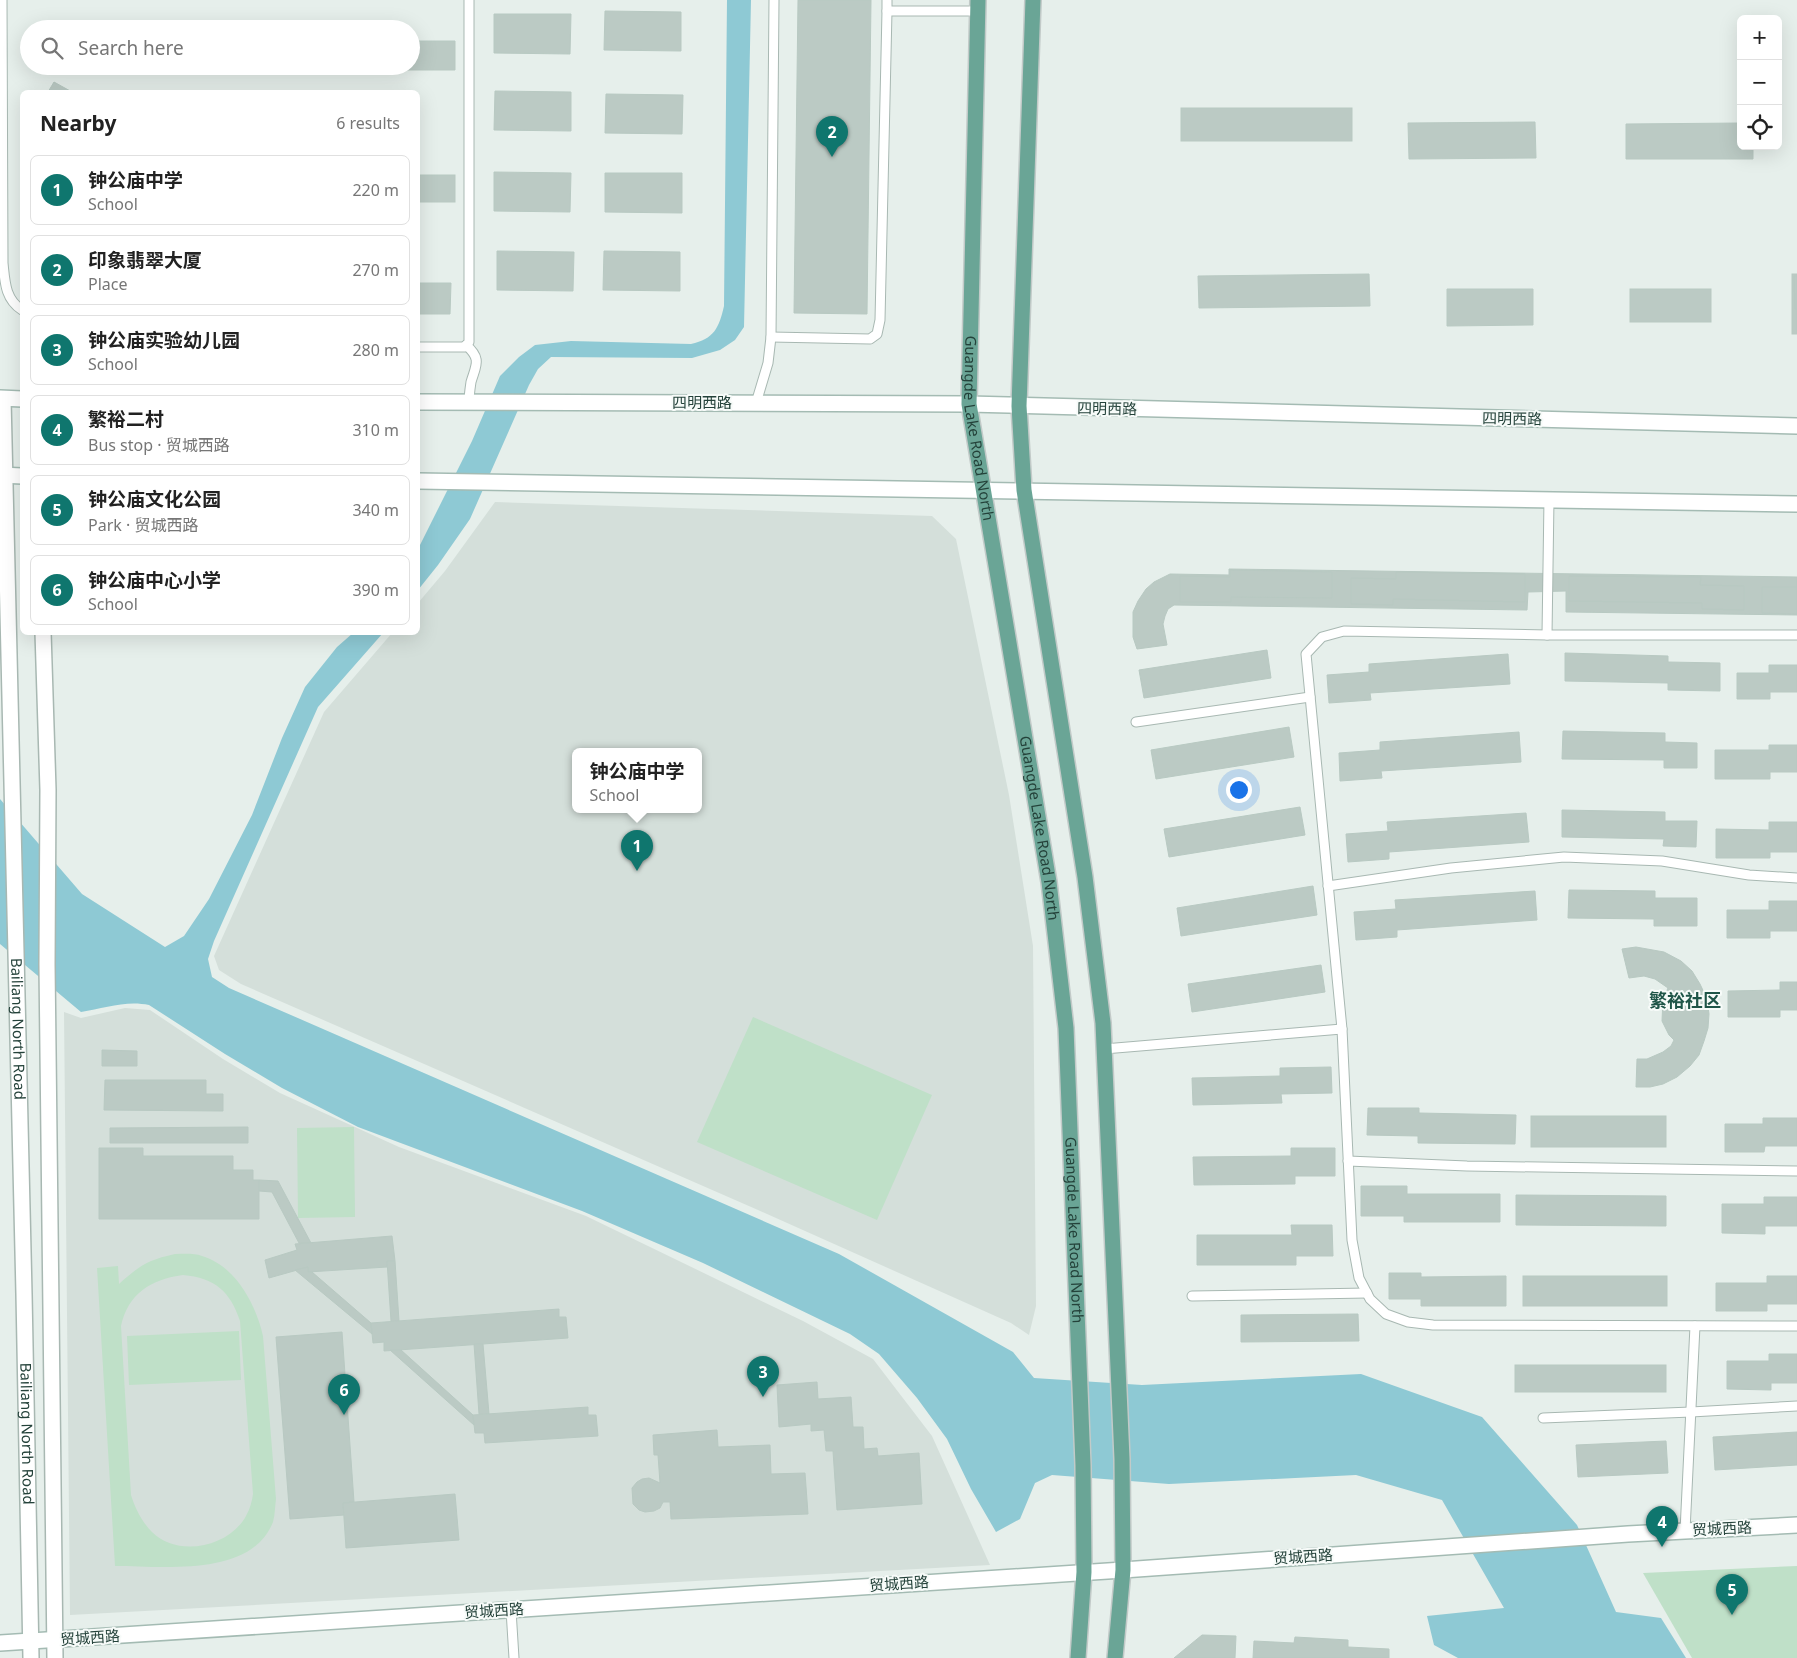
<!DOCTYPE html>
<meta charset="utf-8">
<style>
body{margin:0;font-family:"Noto Sans","Noto Sans SC",sans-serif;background:#f2f2f2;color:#222}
.controls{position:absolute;right:15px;top:15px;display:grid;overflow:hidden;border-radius:8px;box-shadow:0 5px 20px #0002}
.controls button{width:45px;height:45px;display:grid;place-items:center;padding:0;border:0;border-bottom:1px solid #e0e0e0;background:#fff;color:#222;font:25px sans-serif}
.you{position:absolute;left:1238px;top:789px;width:18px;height:18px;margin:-12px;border:4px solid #fff;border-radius:50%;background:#1a73e8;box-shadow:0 0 0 8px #1a73e833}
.badge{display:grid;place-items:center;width:32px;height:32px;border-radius:50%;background:#0f766e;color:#fff;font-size:16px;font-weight:700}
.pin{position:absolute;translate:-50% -41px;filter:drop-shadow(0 1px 2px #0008)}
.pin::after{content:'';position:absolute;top:26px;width:18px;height:15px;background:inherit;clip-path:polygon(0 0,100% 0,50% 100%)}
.popup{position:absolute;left:572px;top:748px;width:130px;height:65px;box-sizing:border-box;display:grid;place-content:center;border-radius:8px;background:#fff;filter:drop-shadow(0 1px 4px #0005);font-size:16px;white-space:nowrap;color:#767676}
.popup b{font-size:19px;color:#222}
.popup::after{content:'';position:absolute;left:50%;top:100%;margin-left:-10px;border:10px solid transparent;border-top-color:#fff}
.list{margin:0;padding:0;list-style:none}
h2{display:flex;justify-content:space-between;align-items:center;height:65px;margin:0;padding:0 20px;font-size:21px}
h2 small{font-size:16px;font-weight:400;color:#767676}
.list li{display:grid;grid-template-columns:32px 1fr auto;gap:15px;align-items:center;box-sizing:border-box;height:70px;margin:0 10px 10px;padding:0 10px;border:1px solid #e0e0e0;border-radius:8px}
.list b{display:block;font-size:19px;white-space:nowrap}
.list p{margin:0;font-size:16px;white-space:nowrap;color:#767676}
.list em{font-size:16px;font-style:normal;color:#767676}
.icon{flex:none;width:28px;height:28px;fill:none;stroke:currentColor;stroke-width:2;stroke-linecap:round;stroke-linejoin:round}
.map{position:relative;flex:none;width:1797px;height:1658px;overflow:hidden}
.search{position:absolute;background:#fff;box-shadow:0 5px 20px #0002;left:20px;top:20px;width:400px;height:55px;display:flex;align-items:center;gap:12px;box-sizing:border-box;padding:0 18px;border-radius:28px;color:#767676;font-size:19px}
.panel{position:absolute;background:#fff;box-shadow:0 5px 20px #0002;left:20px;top:90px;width:400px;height:545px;border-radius:8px}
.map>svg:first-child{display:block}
.built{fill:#d4dfda;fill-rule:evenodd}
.green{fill:#bfe0c8;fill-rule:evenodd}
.water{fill:#8ec9d4}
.building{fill:#bbcac4;stroke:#b8c9c2}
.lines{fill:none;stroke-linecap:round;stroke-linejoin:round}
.service-casing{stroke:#a8b8b2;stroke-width:11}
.tertiary-casing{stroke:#a8b8b2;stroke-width:18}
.secondary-casing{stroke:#a4bbb3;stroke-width:18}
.primary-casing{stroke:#c2cac8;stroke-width:18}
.service{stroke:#fff;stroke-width:9}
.tertiary{stroke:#fff;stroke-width:15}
.secondary{stroke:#fff;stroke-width:15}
.primary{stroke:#6aa596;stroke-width:15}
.labels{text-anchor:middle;stroke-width:4;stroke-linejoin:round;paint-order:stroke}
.street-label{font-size:15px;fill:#24423a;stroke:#f7fbf9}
.quarter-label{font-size:18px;font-weight:bold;fill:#1f5548;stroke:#f7fbf9}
</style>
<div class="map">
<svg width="1797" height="1658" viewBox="0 0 1797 1658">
<rect width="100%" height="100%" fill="#e6efeb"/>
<g class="built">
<path d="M495,502l437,14 24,23 53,256 24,151 3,360 -7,29 -18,-12 -253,-113 -517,-226 -22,-14 -5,-14 110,-244 68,-79 26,-1v-29l27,-32zM576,752h122v58h-122z"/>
<polygon points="125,1008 150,1010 223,1059 280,1093 399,1147 586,1216 803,1321 873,1359 932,1436 990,1565 70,1615 64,1012 81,1018"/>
</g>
<g class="green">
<polygon points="753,1017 932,1095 877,1220 697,1142"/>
<polygon points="354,1127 355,1217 298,1218 297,1128"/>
<path d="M175,1254c9,0 19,-1 27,2 34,10 54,49 61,80l13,163c-1,7 -1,16 -3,23 -22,56 -110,44 -158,44l-18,-298 21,-2 1,18c21,-19 29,-24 56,-30zM183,1275c32,3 47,16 57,46l13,173c-1,7 -3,15 -7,22 -17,31 -68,42 -94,16 -10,-10 -17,-24 -21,-37l-10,-169c7,-32 30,-47 62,-51z"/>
<polygon points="239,1331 241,1380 129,1385 127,1336"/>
<polygon points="1797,1566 1797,1658 1692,1658 1643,1573"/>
</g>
<g class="water">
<path d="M727,0h24l-7,327 -9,13 -15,10 -28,8 -141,-1 -13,12 -9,16 -59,134 -32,46 -20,25v-41l54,-108 28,-65 19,-19 16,-12 36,-4 120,3c23,-5 28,-16 33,-38z"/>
<path d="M353,633h30l-65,74 -104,234 -6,18 4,18 17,11 610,266 174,98 21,26 108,7 219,-11 121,43 95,108 39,87 45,6 25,40h-228l-24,-13 -7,-29 77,-8 -62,-108 -86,-25 -187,9 -117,-9 -17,8 -15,36 -24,13 -25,-43 -24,-50 -30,-41 -38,-44 -29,-20 -147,-71 -121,-52 -224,-84 -76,-39 -57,-34 -76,-49c-22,-5 -45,3 -68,7l-81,-68v-145l82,95 83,53 19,-11 25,-37 43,-84 30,-77 23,-51 32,-40z"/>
</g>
<g class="building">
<polygon points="798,0 871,0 867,314 794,313"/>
<polygon points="605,11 681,12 681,51 604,50"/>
<polygon points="494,14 571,14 570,54 494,53"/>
<polygon points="411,41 455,41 455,70 194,70 194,66 411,66"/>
<polygon points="54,82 72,92 48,92"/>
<polygon points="495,91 571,92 571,131 494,130"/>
<polygon points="606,94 683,95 682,134 605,133"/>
<rect x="1181" y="108" width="171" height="33"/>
<polygon points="1535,122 1536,158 1409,159 1408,123"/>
<polygon points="1741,123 1741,146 1753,146 1753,159 1626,159 1626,124"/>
<polygon points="494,172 571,173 570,212 494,211"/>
<polygon points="605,173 682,173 682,213 605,212"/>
<rect x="418" y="175" width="37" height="27"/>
<polygon points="497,251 574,252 573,291 497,290"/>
<polygon points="604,251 680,252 680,291 603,290"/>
<polygon points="1369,274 1370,306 1199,308 1198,276"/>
<rect x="1792" y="274" width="5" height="60"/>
<polygon points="1794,276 1797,276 1797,309 1795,309"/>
<polygon points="418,283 451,283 450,314 418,314"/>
<polygon points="1447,289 1533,289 1533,325 1447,326"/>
<rect x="1630" y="289" width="81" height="33"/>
<polygon points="1229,569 1797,577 1797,615 1566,612 1566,591 1528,592 1527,610 1174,605 1168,609 1165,616 1163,624 1167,645 1137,649 1133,637 1133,612 1138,601 1146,589 1154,582 1170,574 1229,575"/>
<polygon points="1230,570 1332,572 1332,598 1231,597 1231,602 1180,602 1180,576 1230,577"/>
<polygon points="1396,572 1525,574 1525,602 1393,599 1393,605 1351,604 1351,578 1396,579"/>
<polygon points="1569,576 1701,577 1700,585 1744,586 1744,610 1702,609 1702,603 1569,601"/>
<polygon points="1762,587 1797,587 1797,614 1762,613"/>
<polygon points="1267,650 1271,678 1144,698 1139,670"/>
<polygon points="1565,653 1668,656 1668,662 1720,663 1720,691 1668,690 1668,683 1565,681"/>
<polygon points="1508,654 1510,684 1370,693 1371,700 1329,703 1327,675 1369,672 1369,664"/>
<polygon points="1769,665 1797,665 1797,692 1770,692 1770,699 1737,699 1737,673 1769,673"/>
<polygon points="1289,727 1294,757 1156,779 1151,750"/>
<polygon points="1563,731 1665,733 1665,742 1697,743 1697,768 1664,768 1664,760 1562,759"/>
<polygon points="1519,732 1521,762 1381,771 1382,778 1340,781 1339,753 1380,750 1380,742"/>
<polygon points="1769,745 1797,745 1797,772 1770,772 1770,779 1715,779 1715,750 1769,750"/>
<polygon points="1300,807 1305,835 1169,857 1164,829"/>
<polygon points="1562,810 1665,812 1665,821 1697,821 1696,847 1663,846 1664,839 1562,837"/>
<polygon points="1526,813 1529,842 1389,852 1389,859 1348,862 1346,834 1388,831 1387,822"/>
<polygon points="1769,822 1797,822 1797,852 1770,852 1770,858 1716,858 1716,829 1769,830"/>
<polygon points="1313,886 1317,915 1181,936 1177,908"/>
<polygon points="1569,890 1655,891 1655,898 1697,898 1697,926 1654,926 1654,919 1568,918"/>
<polygon points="1535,891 1537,920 1397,930 1397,937 1356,940 1354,912 1396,909 1395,900"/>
<polygon points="1769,901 1797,901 1797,931 1770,931 1770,938 1727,938 1727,910 1769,910"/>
<polygon points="1636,947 1664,952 1681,961 1692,971 1700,984 1707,999 1709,1014 1708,1028 1704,1041 1699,1055 1690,1066 1677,1077 1663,1084 1650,1087 1636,1087 1637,1059 1647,1059 1663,1052 1671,1046 1674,1040 1669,1035 1662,1021 1663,999 1668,988 1655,979 1644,976 1629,978 1622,949"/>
<polygon points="1321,965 1325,992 1192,1012 1188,984"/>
<polygon points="1780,982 1797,982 1797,1010 1780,1010 1780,1017 1728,1017 1728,991 1780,990"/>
<polygon points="102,1050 137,1051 137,1066 102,1066"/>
<polygon points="1331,1067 1332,1093 1281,1094 1282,1103 1193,1105 1192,1078 1280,1076 1280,1068"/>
<polygon points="105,1080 206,1080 206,1094 223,1094 223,1111 104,1110"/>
<polygon points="1368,1108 1419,1108 1419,1113 1516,1115 1515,1144 1418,1143 1418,1136 1367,1135"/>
<rect x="1531" y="1116" width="135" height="31"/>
<polygon points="1763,1118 1797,1118 1797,1146 1765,1146 1764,1152 1725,1152 1725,1124 1763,1124"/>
<polygon points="248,1127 248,1143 110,1143 110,1128"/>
<polygon points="99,1148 143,1148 143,1156 233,1156 233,1170 253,1170 253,1180 259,1180 259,1219 99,1219"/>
<polygon points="1291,1148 1335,1148 1335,1176 1295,1176 1295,1184 1194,1185 1193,1157 1291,1156"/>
<polygon points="259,1180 278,1181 311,1243 299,1243 272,1192 259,1191"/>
<polygon points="1361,1186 1407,1186 1407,1194 1500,1194 1500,1222 1404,1222 1404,1216 1361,1216"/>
<polygon points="1516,1195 1666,1196 1666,1226 1516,1225"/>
<polygon points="1764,1197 1797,1197 1797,1226 1765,1226 1765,1234 1722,1233 1722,1204 1764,1204"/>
<polygon points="1291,1225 1332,1225 1333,1256 1296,1256 1296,1265 1197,1265 1197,1235 1292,1235"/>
<polygon points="392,1236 395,1261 387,1261 387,1267 308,1272 308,1267 269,1278 265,1260 297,1250 295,1244"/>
<polygon points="387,1261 395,1261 399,1321 391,1321"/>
<polygon points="308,1267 308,1272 312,1272 371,1323 372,1334 295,1270"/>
<polygon points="1389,1273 1421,1273 1421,1277 1506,1276 1506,1306 1421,1306 1421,1299 1389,1299"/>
<rect x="1523" y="1276" width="144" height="30"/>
<polygon points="1767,1276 1797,1276 1797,1304 1767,1304 1767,1311 1716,1311 1716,1283 1767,1283"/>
<polygon points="559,1309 559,1317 566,1317 568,1338 384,1351 384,1342 373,1343 371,1323"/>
<polygon points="1358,1314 1359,1341 1241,1342 1241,1315"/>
<polygon points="342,1332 354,1502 343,1503 344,1515 290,1519 276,1337"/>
<polygon points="474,1344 483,1344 489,1414 479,1414"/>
<polygon points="390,1350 401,1350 473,1415 474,1425"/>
<polygon points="1769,1354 1797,1354 1797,1383 1771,1383 1771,1390 1727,1389 1727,1361 1769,1361"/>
<rect x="1515" y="1365" width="151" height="27"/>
<polygon points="817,1382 818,1399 851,1397 853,1427 863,1427 864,1449 877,1448 878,1456 919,1453 922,1504 837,1510 833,1451 826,1451 824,1430 811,1431 811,1424 779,1427 777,1385"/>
<polygon points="588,1407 588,1415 596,1415 598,1436 485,1443 484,1433 475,1433 473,1415"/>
<polygon points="717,1430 718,1447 770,1445 771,1474 805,1473 808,1514 671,1519 670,1502 663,1502 660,1508 654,1511 645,1512 639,1510 633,1504 632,1488 637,1482 642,1479 649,1478 660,1483 658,1455 654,1455 653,1435"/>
<polygon points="1797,1432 1797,1465 1715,1470 1713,1437"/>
<polygon points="1666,1441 1668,1473 1578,1477 1576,1445"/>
<polygon points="455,1494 459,1540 346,1548 343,1503"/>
<polygon points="1202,1635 1236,1636 1235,1658 1174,1658"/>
<polygon points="1295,1637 1348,1640 1348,1647 1389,1649 1389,1658 1253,1658 1254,1641 1294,1643"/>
</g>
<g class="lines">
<defs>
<g id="service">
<path d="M2,0l1,263c2,19 2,36 19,47"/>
<polyline points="887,0 887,11 978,11"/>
<polyline points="771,337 870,339 877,334 880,320 887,11"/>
<path d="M466,345c16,14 10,20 5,37 -1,7 -2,13 -2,20"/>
<polyline points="418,347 465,347 469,342 469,0"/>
<polyline points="756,403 768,363 771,337 774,0"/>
<polyline points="1547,635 1549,499"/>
<polyline points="1797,635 1547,635 1344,631 1322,637 1306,654 1342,1029 1352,1240 1359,1278 1370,1299 1386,1314 1408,1322 1433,1325 1797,1326"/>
<polyline points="1136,722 1310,697"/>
<polyline points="1328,886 1451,868 1564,857 1662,861 1749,875 1797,878"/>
<polyline points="1104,1049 1342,1029"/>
<polyline points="1348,1161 1467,1166 1797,1171"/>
<polyline points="1192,1296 1367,1293"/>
<polyline points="1543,1418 1691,1412 1797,1406"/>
<polyline points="1685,1531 1695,1326"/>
<polyline points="511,1610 514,1658"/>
</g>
<g id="tertiary">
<path id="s1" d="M3,399l21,895 7,364"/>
<polyline points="43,632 48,790 47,964 55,1658"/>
</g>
<g id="secondary">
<polyline points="0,398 22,399"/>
<polyline points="418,402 969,404 1797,426"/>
<polyline points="0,475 22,476"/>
<polyline points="418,481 1797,504"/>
<polyline points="0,1643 1123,1570 1628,1534 1797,1525"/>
</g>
<g id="primary">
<path id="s2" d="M978,0l-9,404 80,478 17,146 17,437 1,107 -6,86"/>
<polyline points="1033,0 1019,406 1024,490 1085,877 1103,1023 1122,1459 1123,1570 1115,1658"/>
</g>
</defs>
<use href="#service" class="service-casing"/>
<use href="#tertiary" class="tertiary-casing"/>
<use href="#secondary" class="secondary-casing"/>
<use href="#primary" class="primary-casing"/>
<use href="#service" class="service"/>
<use href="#tertiary" class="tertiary"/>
<use href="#secondary" class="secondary"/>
<use href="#primary" class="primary"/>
</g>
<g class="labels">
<g class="street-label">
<text x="702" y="408">四明西路</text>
<text transform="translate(1107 409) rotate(1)" y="5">四明西路</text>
<text transform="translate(1512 419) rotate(1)" y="5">四明西路</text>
<text dy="5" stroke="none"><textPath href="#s2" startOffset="429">Guangde Lake Road North</textPath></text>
<text dy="5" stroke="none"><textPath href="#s2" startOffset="834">Guangde Lake Road North</textPath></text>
<text dy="5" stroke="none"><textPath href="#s1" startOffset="630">Bailiang North Road</textPath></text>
<text dy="5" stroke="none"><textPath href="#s2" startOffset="1238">Guangde Lake Road North</textPath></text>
<text dy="5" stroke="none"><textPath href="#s1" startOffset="1035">Bailiang North Road</textPath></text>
<text transform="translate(1722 1529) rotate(-3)" y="5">贸城西路</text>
<text transform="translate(1303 1557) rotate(-4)" y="5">贸城西路</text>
<text transform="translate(899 1584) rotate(-4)" y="5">贸城西路</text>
<text transform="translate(494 1611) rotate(-4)" y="5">贸城西路</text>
<text transform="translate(90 1638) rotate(-4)" y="5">贸城西路</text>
</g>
<g class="quarter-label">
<text x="1685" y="1007">繁裕社区</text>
</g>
</g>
</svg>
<div class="controls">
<button>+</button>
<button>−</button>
<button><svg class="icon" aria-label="locate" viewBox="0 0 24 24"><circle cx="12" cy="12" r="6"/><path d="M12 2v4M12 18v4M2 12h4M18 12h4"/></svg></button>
</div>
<div class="you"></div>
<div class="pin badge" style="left:637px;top:871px">1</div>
<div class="popup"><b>钟公庙中学</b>School</div>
<div class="pin badge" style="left:832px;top:157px">2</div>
<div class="pin badge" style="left:763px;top:1397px">3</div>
<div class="pin badge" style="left:1662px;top:1547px">4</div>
<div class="pin badge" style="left:1732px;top:1615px">5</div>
<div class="pin badge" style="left:344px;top:1415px">6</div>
<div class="search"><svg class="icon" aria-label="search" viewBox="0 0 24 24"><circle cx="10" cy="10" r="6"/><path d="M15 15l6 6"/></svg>Search here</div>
<section class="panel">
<h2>Nearby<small>6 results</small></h2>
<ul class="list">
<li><span class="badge">1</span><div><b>钟公庙中学</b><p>School</p></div><em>220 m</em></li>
<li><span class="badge">2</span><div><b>印象翡翠大厦</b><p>Place</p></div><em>270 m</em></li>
<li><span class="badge">3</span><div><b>钟公庙实验幼儿园</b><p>School</p></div><em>280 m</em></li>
<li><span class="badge">4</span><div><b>繁裕二村</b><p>Bus stop · 贸城西路</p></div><em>310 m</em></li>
<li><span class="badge">5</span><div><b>钟公庙文化公园</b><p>Park · 贸城西路</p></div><em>340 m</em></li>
<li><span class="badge">6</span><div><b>钟公庙中心小学</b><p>School</p></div><em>390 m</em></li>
</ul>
</section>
</div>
